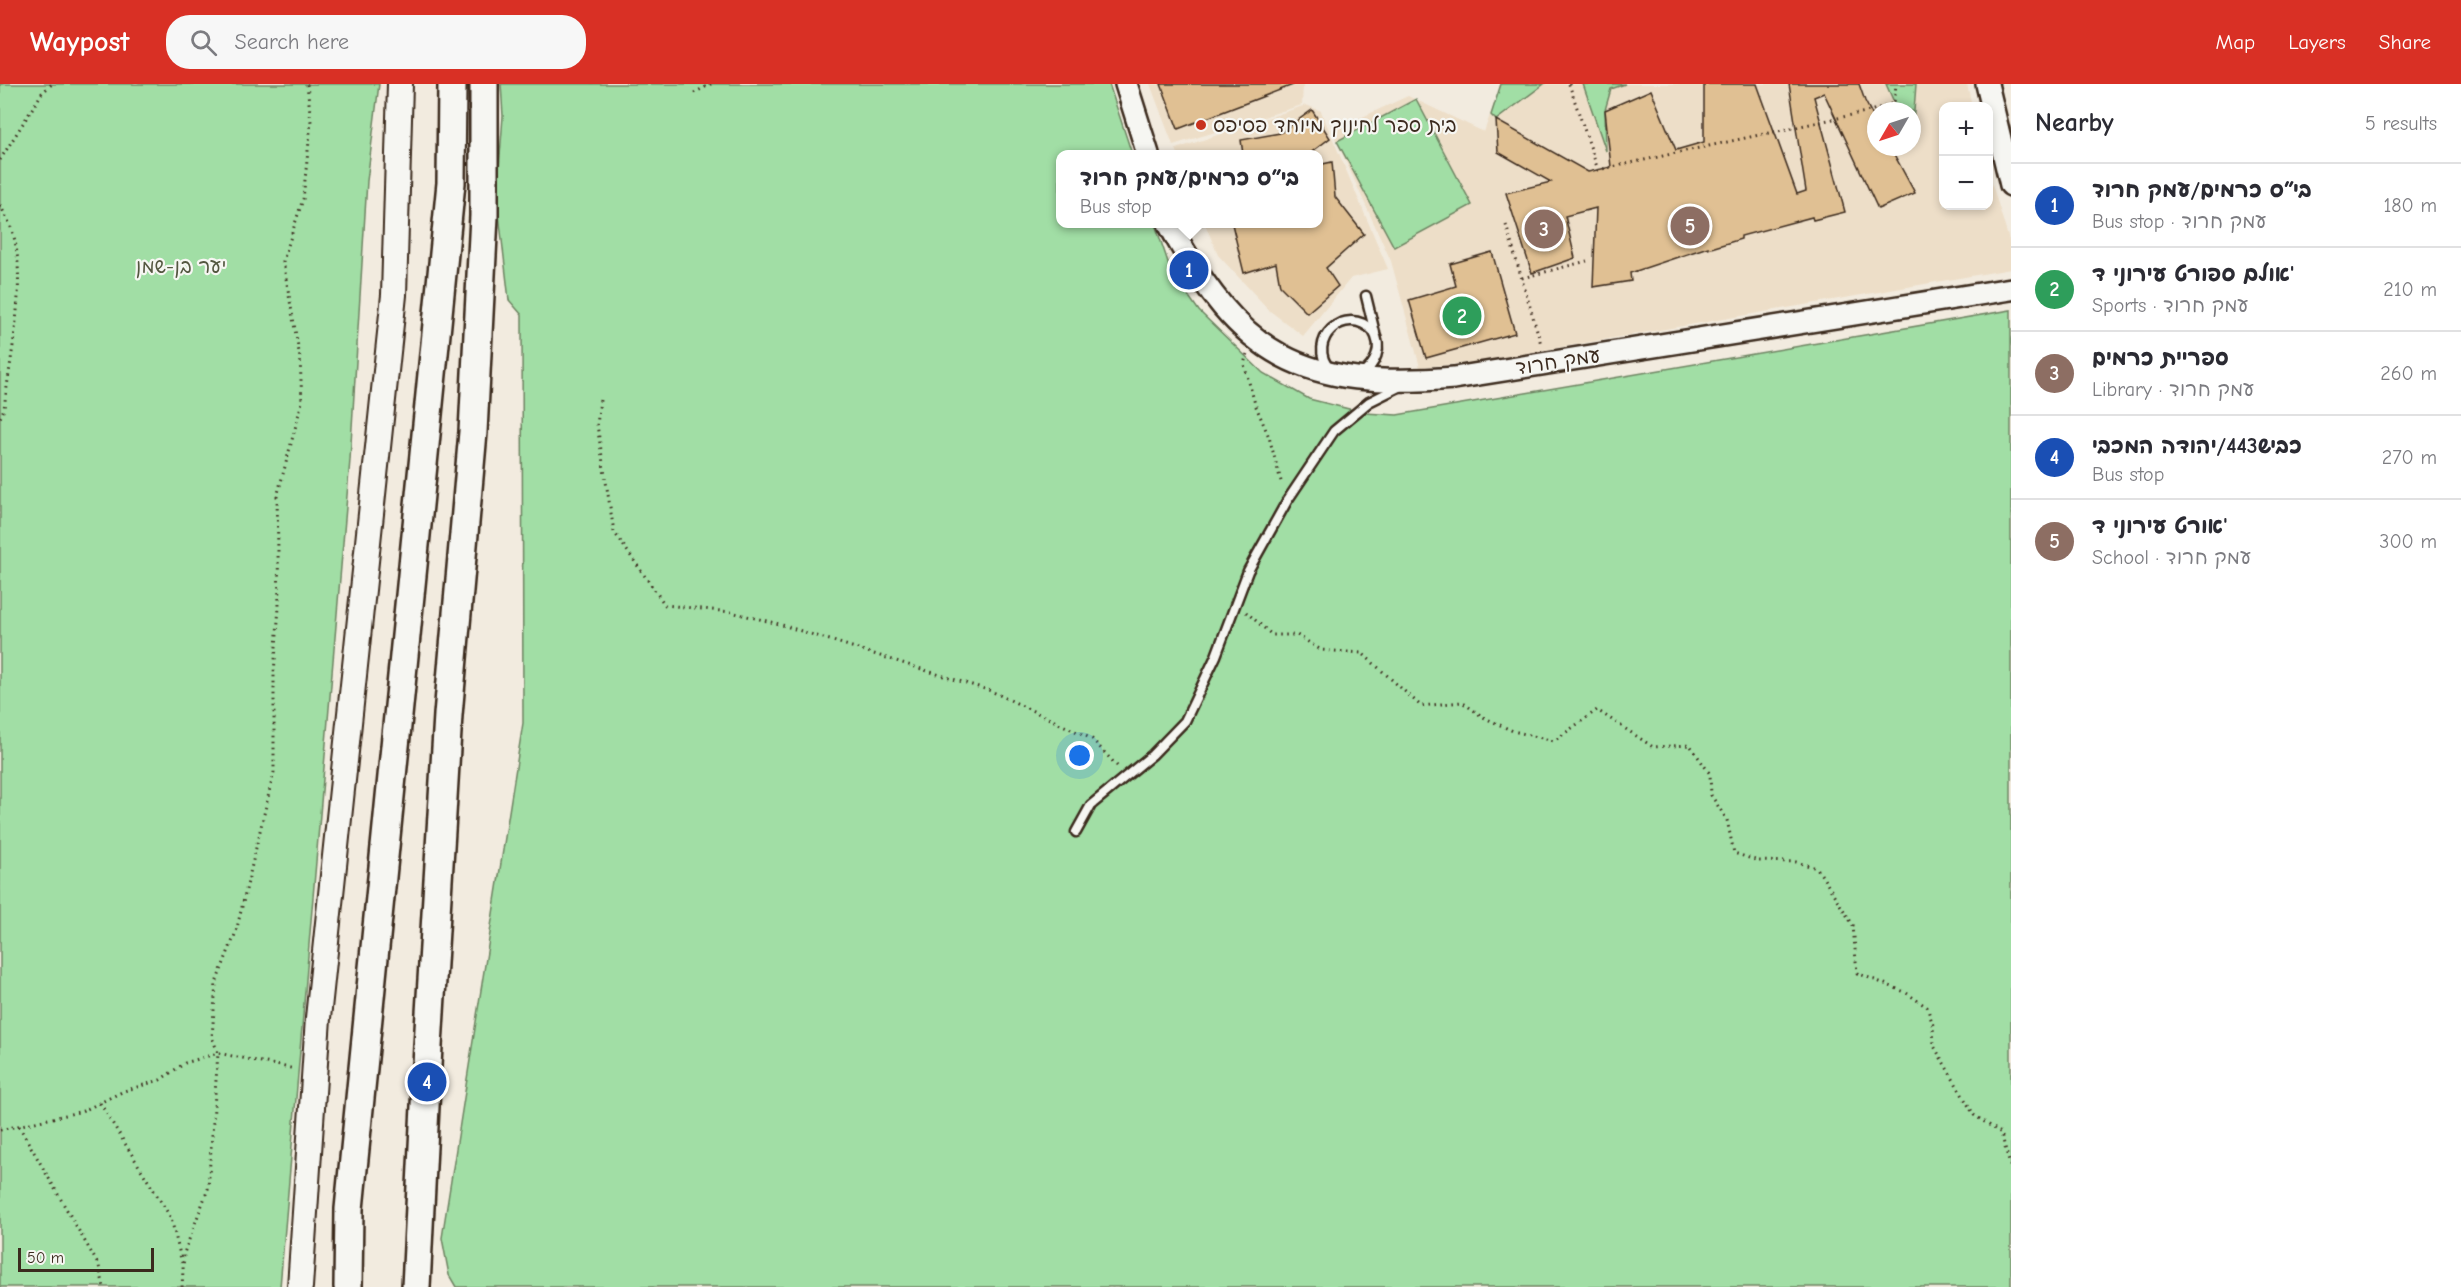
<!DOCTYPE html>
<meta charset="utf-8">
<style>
body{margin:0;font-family:"Comic Neue","Playpen Sans Hebrew",sans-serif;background:#f7f7f7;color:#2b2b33}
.controls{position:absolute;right:18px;top:18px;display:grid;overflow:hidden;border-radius:12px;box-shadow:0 3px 9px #0003}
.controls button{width:54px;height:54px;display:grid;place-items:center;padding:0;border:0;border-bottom:2px solid #e1e1e2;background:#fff;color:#2b2b33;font:30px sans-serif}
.compass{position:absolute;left:1867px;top:18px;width:54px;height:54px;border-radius:50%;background:#fff;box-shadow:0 3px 9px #0003;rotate:231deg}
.scale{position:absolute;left:18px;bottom:15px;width:136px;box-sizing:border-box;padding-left:6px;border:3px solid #3b2a1e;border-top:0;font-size:16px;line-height:21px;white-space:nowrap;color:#3b2a1e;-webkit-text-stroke:4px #f6f6f2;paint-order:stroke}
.you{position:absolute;left:1080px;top:672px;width:21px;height:21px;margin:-15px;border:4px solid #fff;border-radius:50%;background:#1a73e8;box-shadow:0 0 0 9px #1a73e833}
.badge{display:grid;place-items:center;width:39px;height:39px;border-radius:50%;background:#d93025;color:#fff;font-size:20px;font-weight:700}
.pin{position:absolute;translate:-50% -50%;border:3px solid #fff;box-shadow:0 2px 6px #0006}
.popup{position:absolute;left:1056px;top:66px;width:267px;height:78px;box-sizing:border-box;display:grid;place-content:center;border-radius:12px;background:#fff;filter:drop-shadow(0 2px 4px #0005);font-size:20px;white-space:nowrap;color:#7c7c81}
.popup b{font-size:22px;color:#2b2b33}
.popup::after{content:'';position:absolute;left:50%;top:100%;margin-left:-12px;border:12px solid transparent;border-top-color:#fff}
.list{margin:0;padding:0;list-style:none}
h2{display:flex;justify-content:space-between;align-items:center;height:78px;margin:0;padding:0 24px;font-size:26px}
h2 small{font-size:20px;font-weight:400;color:#7c7c81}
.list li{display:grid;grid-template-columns:39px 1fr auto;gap:18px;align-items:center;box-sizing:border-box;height:84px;padding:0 24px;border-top:2px solid #e1e1e2}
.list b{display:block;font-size:22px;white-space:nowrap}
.list p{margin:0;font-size:20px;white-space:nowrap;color:#7c7c81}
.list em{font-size:20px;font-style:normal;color:#7c7c81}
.icon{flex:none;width:33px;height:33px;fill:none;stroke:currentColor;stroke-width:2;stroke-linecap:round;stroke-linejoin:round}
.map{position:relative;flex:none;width:2011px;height:1203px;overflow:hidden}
header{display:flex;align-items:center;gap:36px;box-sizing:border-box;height:84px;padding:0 30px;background:#d93025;color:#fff}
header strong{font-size:28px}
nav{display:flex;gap:33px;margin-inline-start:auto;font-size:21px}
.search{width:420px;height:54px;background:#f7f7f7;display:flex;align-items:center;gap:15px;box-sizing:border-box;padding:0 21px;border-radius:24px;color:#7c7c81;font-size:22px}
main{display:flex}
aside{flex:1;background:#fff}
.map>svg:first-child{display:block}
.built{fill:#eddec8;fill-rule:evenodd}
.green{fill:#a1dea5;stroke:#6e8462;stroke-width:1.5}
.building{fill:#e0c093;stroke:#3b2a1e;stroke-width:1.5}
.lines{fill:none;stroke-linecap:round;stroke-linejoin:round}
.service-casing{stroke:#3b2a1e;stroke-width:13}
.tertiary-casing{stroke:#3b2a1e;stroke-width:26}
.secondary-casing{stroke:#3b2a1e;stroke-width:28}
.trunk-casing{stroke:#3b2a1e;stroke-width:32}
.path{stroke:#3b2a1e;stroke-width:3;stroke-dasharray:1.5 4.5;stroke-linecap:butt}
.service{stroke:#f6f6f2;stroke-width:8}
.tertiary{stroke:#f6f6f2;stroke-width:21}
.secondary{stroke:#f6f6f2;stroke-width:24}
.trunk{stroke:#f6f6f2;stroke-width:27}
.poi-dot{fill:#c8321e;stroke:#f6f6f2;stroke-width:2}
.labels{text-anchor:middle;stroke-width:4.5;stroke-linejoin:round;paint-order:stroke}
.poi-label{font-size:20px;fill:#3b2a1e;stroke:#f6f6f2;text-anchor:start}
.park-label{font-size:20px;fill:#545740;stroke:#f6f6f2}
.street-label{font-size:20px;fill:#3b2a1e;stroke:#f6f6f2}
</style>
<header>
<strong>Waypost</strong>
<div class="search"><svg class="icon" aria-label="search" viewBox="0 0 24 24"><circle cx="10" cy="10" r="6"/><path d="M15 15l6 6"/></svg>Search here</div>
<nav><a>Map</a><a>Layers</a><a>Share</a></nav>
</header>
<main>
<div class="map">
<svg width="2011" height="1203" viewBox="0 0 2011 1203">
<rect width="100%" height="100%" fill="#f2ebdf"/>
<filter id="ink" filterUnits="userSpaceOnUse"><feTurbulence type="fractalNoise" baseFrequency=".0167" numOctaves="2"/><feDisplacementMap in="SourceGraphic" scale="12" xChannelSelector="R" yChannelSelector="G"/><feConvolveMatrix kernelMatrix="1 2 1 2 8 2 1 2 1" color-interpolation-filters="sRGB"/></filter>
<g filter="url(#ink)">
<g class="built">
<polygon points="1150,0 1303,0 1302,21 1173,61"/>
<path d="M1501,0h466l5,22h-28v100h44l1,-32 22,73v22l-541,94 -50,4 -29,-106 -59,-130 76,-35 76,36zM1876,27h36v36h-36z"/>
<polygon points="1306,21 1321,27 1388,185 1351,194 1303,252 1270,227 1218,171 1205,140 1318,140 1318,70 1178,70 1176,65"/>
</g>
<g class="green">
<polygon points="0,0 379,0 367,97 350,376 280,1203 0,1203"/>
<polygon points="501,0 1109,0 1132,70 1060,70 1060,140 1155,140 1171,187 1199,227 1263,289 1309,315 1365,329 1397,331 2011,226 2011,1203 456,1203 449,1191 442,1154 523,639 522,231 509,216 497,113 503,32"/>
<polygon points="1501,0 1544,0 1496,36 1491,31"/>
<polygon points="1583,0 1625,0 1611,5 1605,26 1606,67"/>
<polygon points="1886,0 1916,0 1912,54 1912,27 1898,27"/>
<polygon points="1416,15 1472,121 1394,163 1337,57"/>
</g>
<g class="building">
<polygon points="1161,0 1293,0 1293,1 1178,45"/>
<polygon points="1704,0 1757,0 1797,110 1806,107 1789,0 1859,0 1865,17 1876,38 1876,63 1890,63 1915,109 1878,125 1824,9 1814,13 1845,128 1813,136 1812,133 1741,152 1741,155 1708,165 1708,163 1630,189 1631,197 1593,203 1596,124 1565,132 1575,174 1532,189 1506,109 1551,98 1498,68 1496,36 1588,88 1611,83 1605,26 1651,6 1676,66 1704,58"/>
<polygon points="1312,26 1330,54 1309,70 1243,70 1241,56 1280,49"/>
<polygon points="1332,78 1335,113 1364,150 1326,184 1338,202 1307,229 1280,202 1276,179 1244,189 1232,140 1318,140 1318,81"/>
<polygon points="1492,168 1515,249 1426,274 1409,216 1456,202 1450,180"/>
</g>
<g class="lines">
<defs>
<g id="service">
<polyline points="1366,212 1375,249"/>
<path d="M1330,285c-25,-27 15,-67 43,-38 11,17 2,34 -12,44"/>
<polyline points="1076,748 1091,721 1152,671 1185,637 1216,572 1248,487 1287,417 1334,347 1369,318 1401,302"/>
</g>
<g id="tertiary">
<polyline points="1126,0 1148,70"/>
<polyline points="1987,0 2011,101"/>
<path d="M1169,140c72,134 134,166 285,154l557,-89"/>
</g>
<polyline id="secondary" points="300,1203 318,934 394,211 400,0"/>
<g id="trunk">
<polyline points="348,1203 349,1125 451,99 452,0"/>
<polyline points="416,1203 428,962 448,631 473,348 484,132 484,0"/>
</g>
</defs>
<use href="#service" class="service-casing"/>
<use href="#tertiary" class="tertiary-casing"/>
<use href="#secondary" class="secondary-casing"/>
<use href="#trunk" class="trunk-casing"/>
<g class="path">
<polyline points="1569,0 1598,86 1870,27 1894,19 1896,0"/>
<polyline points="694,9 711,0"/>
<polyline points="0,76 42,9 52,0"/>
<path d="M0,121c4,8 9,16 12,25 16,49 -2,128 -8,179l-4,9"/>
<polyline points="1506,141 1541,260"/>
<polyline points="1522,194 1587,177"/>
<polyline points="1247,270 1244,280 1255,320 1269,353 1282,401"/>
<polyline points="600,316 597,341 614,448 665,521 731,528 779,540 991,607 1092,655 1118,683"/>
<polyline points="1246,528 1272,551 1297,551 1321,566 1362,569 1421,622 1462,618 1483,633 1513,647 1554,657 1597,626 1653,663 1690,661 1710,690 1711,711 1727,736 1734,769 1758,777 1796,778 1817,784 1853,841 1857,889 1905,908 1927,923 1933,941 1934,962 1974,1031 2001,1049 2011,1085"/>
<polyline points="100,1019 171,1134 182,1179"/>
<polyline points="19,1042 99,1182 104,1203"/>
<polyline points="0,1046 83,1027 124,1007 160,996 185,979 218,969 295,985"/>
<polyline points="182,1203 184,1169 208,1105 218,969 212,953 216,899 236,848 274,688 274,589 279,523 277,413 302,318 300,274 283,177 303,115 311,38 307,0"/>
</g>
<use href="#service" class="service"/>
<use href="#tertiary" class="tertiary"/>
<use href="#secondary" class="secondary"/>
<use href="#trunk" class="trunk"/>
</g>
</g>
<circle class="poi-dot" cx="1201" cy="41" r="6"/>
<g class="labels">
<g class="poi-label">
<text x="1213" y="48">בית ספר לחינוך מיוחד פסיפס</text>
</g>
<g class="park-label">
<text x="181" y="189">יער בן-שמן</text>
</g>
<g class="street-label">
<text transform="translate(1558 277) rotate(-9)" y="7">עמק חרוד</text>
</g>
</g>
</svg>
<div class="controls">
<button>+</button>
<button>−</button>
</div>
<svg class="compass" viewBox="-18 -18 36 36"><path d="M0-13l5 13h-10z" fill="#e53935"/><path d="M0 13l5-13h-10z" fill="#7c7c81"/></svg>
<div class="scale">50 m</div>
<div class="you"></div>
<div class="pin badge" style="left:1189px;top:186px;background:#1a4fb4">1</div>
<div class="popup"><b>בי״ס כרמים/עמק חרוד</b>Bus stop</div>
<div class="pin badge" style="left:1462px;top:232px;background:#2e9e5b">2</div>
<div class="pin badge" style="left:1544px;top:145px;background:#8d6e63">3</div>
<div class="pin badge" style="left:427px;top:998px;background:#1a4fb4">4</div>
<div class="pin badge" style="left:1690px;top:142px;background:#8d6e63">5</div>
</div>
<aside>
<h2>Nearby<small>5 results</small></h2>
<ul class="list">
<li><span class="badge" style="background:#1a4fb4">1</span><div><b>בי״ס כרמים/עמק חרוד</b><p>Bus stop · עמק חרוד</p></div><em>180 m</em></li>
<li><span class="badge" style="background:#2e9e5b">2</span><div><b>אולם ספורט עירוני ד'</b><p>Sports · עמק חרוד</p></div><em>210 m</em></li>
<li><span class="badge" style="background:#8d6e63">3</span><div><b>ספריית כרמים</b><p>Library · עמק חרוד</p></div><em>260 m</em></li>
<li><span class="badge" style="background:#1a4fb4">4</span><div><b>כביש443/יהודה המכבי</b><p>Bus stop</p></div><em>270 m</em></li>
<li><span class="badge" style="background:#8d6e63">5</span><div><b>אורט עירוני ד'</b><p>School · עמק חרוד</p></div><em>300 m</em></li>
</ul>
</aside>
</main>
